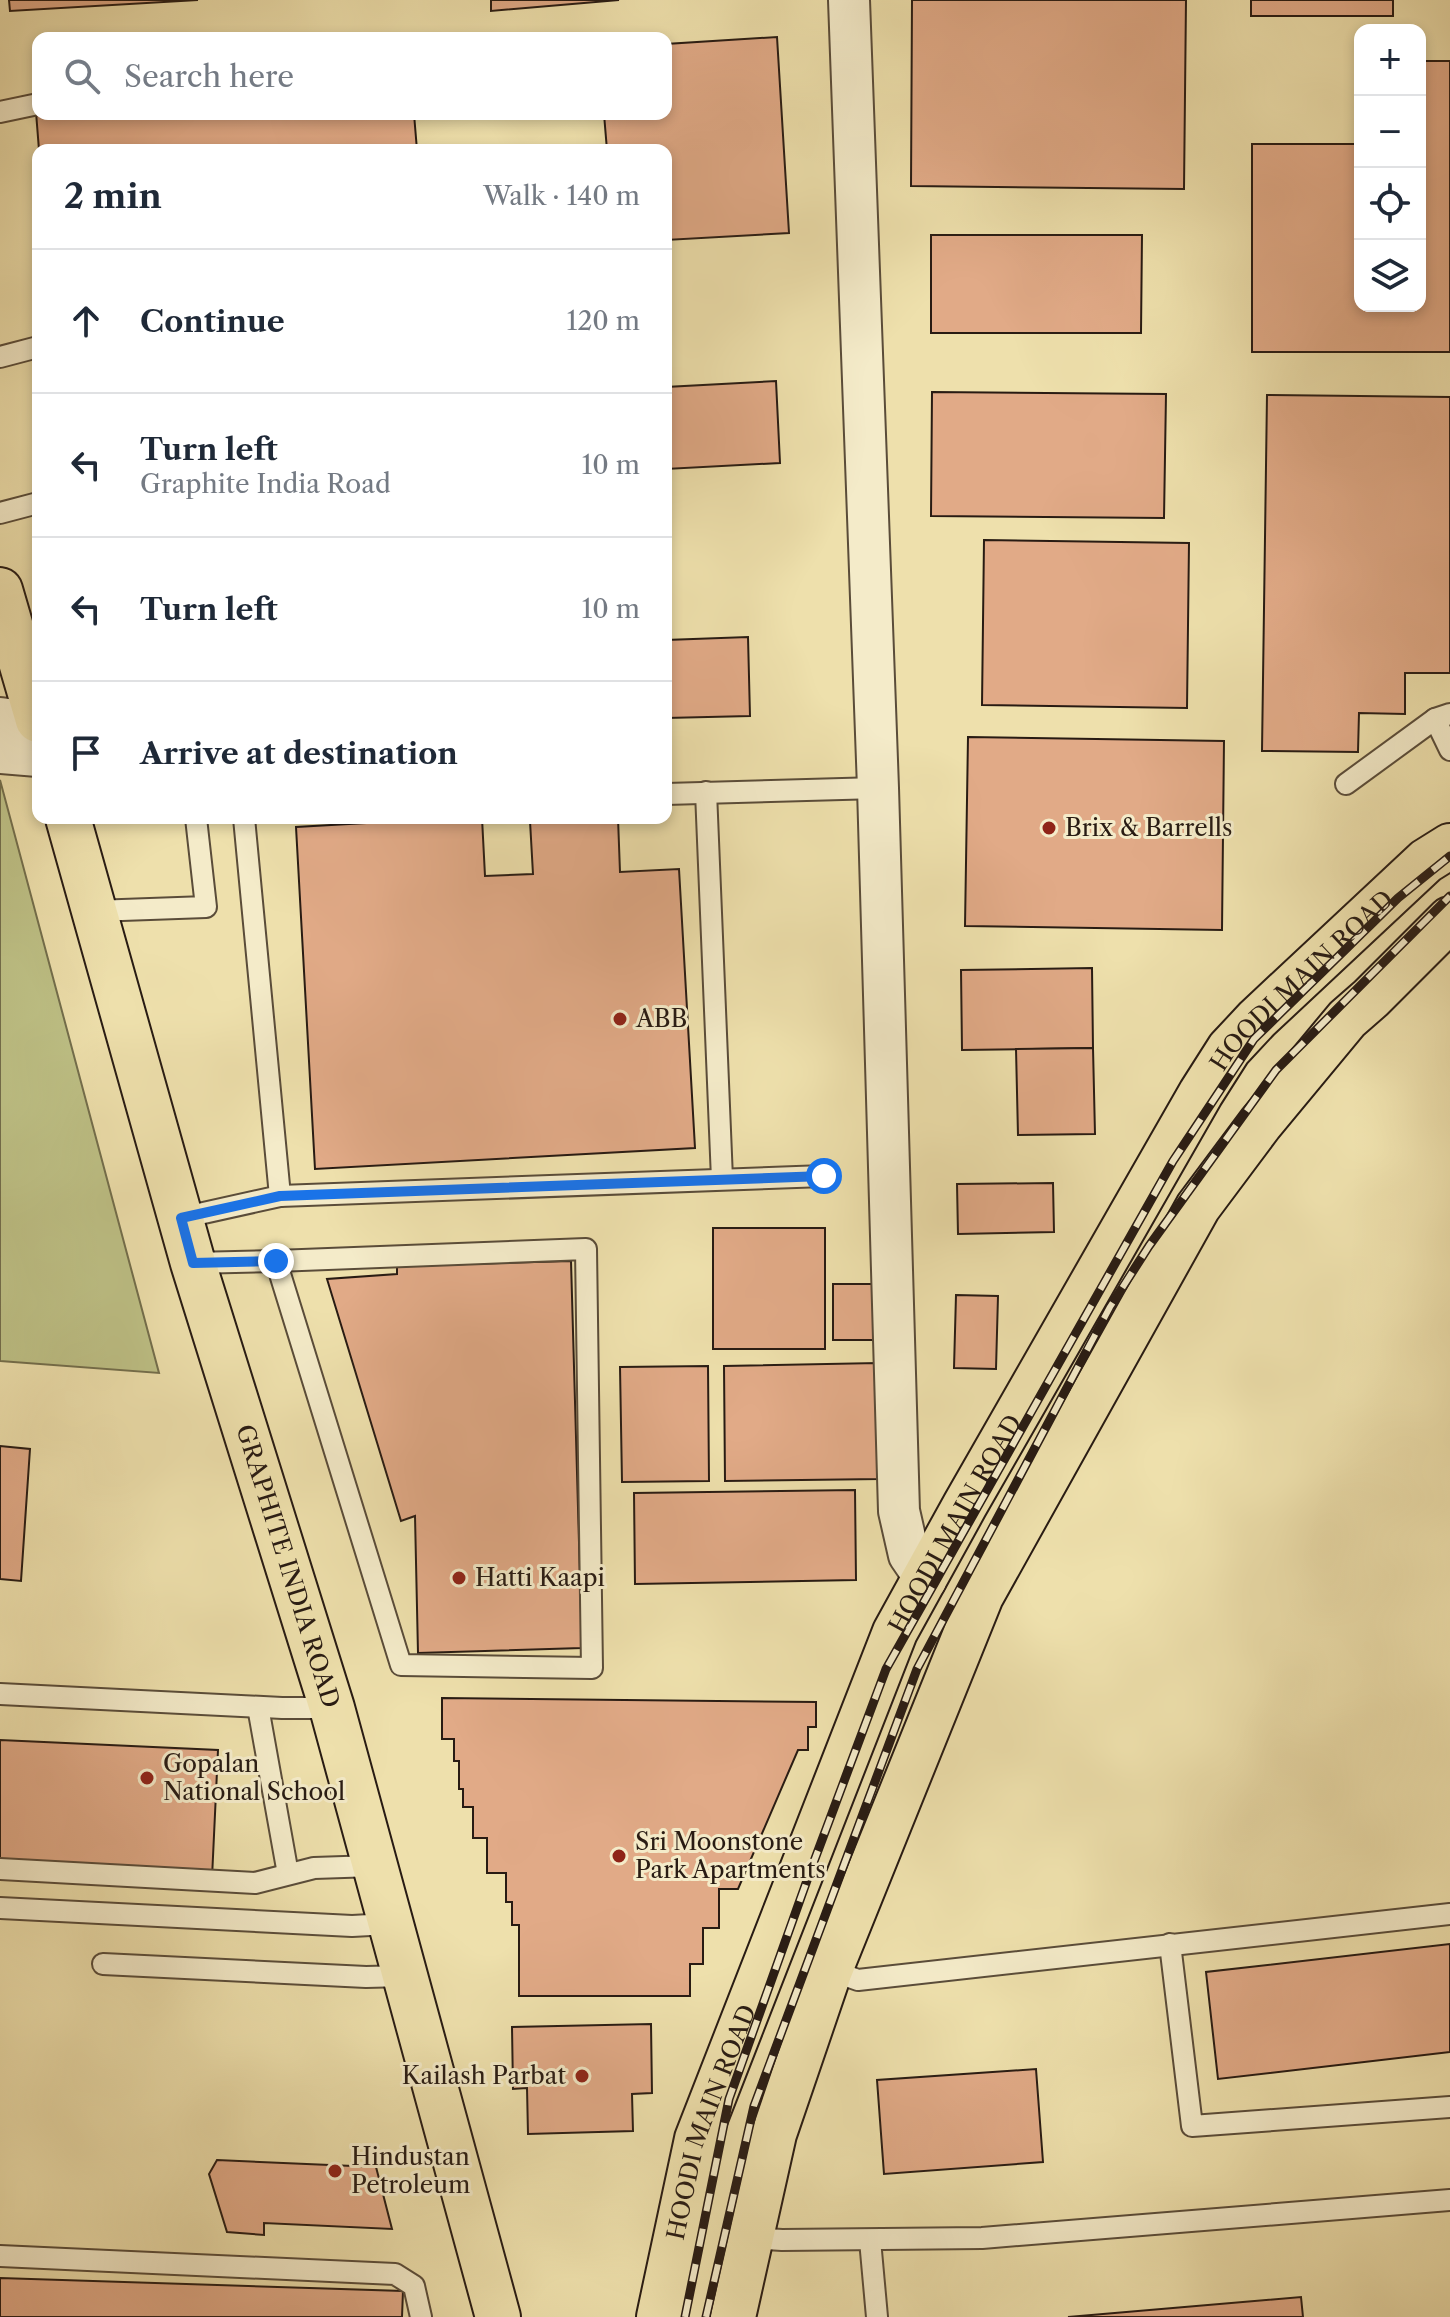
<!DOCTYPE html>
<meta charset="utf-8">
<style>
body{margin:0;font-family:"Libre Caslon Text",serif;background:#f2f2f3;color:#1f2937}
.controls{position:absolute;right:24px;top:24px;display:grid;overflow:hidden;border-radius:16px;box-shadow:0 4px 12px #0003}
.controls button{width:72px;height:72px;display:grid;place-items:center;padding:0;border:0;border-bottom:2px solid #e0e1e3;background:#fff;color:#1f2937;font:40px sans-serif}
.stop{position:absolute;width:24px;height:24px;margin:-18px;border:6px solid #1a73e8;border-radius:50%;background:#fff}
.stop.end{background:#1a73e8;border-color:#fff;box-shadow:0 2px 8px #0008}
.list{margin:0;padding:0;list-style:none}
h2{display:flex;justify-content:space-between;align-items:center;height:104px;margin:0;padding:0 32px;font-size:34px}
h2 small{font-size:26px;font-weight:400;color:#747a83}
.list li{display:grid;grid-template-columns:52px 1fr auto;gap:24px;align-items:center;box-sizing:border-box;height:144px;padding:0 32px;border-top:2px solid #e0e1e3}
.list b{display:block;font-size:30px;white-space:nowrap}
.list p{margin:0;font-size:26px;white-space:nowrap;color:#747a83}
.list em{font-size:26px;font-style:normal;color:#747a83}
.icon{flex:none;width:44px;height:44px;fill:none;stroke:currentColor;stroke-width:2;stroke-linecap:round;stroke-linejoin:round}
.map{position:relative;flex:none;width:1450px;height:2317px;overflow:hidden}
.search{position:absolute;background:#fff;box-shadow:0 4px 12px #0003;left:32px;top:32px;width:640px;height:88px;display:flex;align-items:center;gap:20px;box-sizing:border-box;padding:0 28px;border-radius:16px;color:#747a83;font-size:30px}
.panel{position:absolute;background:#fff;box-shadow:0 4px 12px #0003;left:32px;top:144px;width:640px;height:680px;border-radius:16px}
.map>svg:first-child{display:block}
.green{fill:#bec186;stroke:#736e4c;stroke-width:2}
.building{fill:#e1aa87;stroke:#281b13;stroke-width:2}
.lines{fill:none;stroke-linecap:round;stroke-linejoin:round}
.service-casing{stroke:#5a4c39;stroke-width:24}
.minor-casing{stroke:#5a4c39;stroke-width:44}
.tertiary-casing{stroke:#5a4c39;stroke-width:48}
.primary-casing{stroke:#281b13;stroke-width:48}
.service{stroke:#f4ebc9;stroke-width:20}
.minor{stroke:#f4ebc9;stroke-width:40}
.tertiary{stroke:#f4ebc9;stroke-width:44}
.primary{stroke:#eee0ac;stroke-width:44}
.rail-casing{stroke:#281b13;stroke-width:9}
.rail{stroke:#f4ebc9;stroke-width:6;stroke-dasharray:18;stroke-linecap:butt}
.route{stroke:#1a73e8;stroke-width:10}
.poi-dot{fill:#8f2418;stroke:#f4ebc9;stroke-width:3}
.labels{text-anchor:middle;stroke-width:6;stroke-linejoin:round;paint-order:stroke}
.poi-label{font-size:24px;fill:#281b13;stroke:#f4ebc9;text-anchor:start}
.street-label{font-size:24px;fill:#281b13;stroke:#f4ebc9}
</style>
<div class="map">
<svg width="1450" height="2317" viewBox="0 0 1450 2317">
<rect width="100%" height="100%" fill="#eee0ac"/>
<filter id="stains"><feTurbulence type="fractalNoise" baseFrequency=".0025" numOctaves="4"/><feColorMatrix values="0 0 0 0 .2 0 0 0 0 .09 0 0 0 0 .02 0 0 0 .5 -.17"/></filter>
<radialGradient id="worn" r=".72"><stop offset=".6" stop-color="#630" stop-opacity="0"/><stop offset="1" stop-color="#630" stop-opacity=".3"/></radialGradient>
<polygon class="green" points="0,780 159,1373 0,1361"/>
<g class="building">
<polygon points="9,0 198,0 10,11"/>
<polygon points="491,0 619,0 491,11"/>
<polygon points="912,0 1186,0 1184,189 911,186"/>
<rect x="1251" y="0" width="142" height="16"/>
<polygon points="777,37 789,233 666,240 666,150 607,150 604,114 666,114 666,44"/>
<polygon points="1420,61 1450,61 1450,352 1252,352 1252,144 1360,144 1360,306 1420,306"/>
<polygon points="36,112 414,114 417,150 39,150"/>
<polygon points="931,235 1142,235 1141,333 931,333"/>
<polygon points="776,381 780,463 666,469 666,387"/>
<polygon points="932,392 1166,394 1164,518 931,516"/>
<polygon points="1267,395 1450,397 1450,673 1405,673 1405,714 1359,713 1358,752 1262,751"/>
<polygon points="984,540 1189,543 1187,708 982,705"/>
<polygon points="748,637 750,716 666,718 666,640"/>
<polygon points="968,737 1224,741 1222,930 965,926"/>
<polygon points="455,818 482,818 485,876 533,874 530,821 580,818 618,818 620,872 679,869 695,1148 315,1169 296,827"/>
<polygon points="1092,968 1093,1048 962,1050 961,970"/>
<polygon points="1093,1048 1095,1134 1018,1135 1016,1049"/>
<polygon points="1053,1183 1054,1232 958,1234 957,1184"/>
<rect x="713" y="1228" width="112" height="121"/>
<polygon points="571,1261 582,1648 418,1653 415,1516 401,1521 327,1279 397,1274 397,1266"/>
<rect x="833" y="1284" width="44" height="56"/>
<polygon points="956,1295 998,1296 996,1369 954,1368"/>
<polygon points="878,1363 880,1479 725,1481 724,1366"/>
<polygon points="708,1366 709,1481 622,1482 620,1367"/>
<polygon points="0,1446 30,1449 21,1581 0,1579"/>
<polygon points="855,1490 856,1580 635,1584 634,1493"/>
<polygon points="442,1698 816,1702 816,1727 808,1727 808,1750 798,1750 738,1889 719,1889 719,1928 703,1928 703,1964 690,1964 690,1996 519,1996 519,1925 512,1925 512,1902 506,1902 506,1873 487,1873 487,1838 473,1838 473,1807 463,1807 463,1789 459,1789 459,1761 454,1761 454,1739 442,1739"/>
<polygon points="0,1740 218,1750 212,1878 0,1868"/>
<polygon points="1450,1944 1450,2052 1218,2079 1206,1972"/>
<polygon points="651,2024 652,2093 632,2094 633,2131 528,2134 527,2088 513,2089 512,2027"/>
<polygon points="1036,2069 1043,2162 884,2174 877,2080"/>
<polygon points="217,2160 376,2167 392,2229 264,2223 264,2235 227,2232 209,2174"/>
<polygon points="0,2278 403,2291 402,2317 0,2317"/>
<polygon points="1301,2297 1303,2317 1068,2317"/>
</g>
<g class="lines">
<defs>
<g id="service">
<polyline points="0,112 38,104"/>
<polyline points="0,357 38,347"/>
<polyline points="0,513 38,503"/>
<polyline points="1435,719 1450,750"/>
<polyline points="1346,784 1435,719 1450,714"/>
<polyline points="706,792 722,1179"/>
<polyline points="666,794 878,788"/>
<polyline points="94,911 206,907 196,818"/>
<polyline points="280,1196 824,1176"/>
<polyline points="181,1218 280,1196 244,818"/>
<polyline points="193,1263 276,1261 586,1249 592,1668 401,1665 276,1261"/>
<polyline points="0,1694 282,1708 332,1708"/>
<polyline points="258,1707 288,1874"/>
<polyline points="0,1869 255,1883 314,1868 374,1866"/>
<polyline points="0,1908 352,1926 389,1924"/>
<polyline points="1170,1944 1192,2126 1450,2107"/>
<polyline points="103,1964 366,1977 405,1976"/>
<polyline points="830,1970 858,1980 1450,1914"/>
<polyline points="750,2238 782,2240 982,2238 1450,2200"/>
<polyline points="870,2240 877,2317"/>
<polyline points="0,2256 395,2274 414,2286 421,2317"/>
</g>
<polyline id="minor" points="849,0 878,788 899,1511 909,1555 926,1580"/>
<g id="tertiary">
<polyline points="0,720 38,725"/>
<polyline points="0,751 38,754"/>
</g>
<g id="primary">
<polyline points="0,590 38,720"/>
<path id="s1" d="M68,818l125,445 139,445 166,609"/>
<path id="s2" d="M659,2317l38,-178 198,-507 70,-127 236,-412 28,-44 28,-30 169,-158 24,-15"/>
<polyline points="733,2317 774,2134 830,1970 981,1596 1198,1207 1260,1124 1347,1019 1371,998 1450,919"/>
</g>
</defs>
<use href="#service" class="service-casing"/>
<use href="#minor" class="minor-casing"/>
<use href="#tertiary" class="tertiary-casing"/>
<use href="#primary" class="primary-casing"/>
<use href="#service" class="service"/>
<use href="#minor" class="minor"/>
<use href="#tertiary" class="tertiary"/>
<use href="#primary" class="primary"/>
<defs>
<g id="rail">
<polyline points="685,2317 729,2099 810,1872 886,1669 1173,1161 1254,1039 1398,898 1450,856"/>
<polyline points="706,2317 754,2106 917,1669 1110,1307 1149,1246 1276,1070 1450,896"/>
</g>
</defs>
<use href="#rail" class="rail-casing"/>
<use href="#rail" class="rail"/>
</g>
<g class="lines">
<polyline class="route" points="276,1261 193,1263 181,1218 280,1196 824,1176"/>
</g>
<g class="poi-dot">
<circle cx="1049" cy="828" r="8"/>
<circle cx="620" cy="1019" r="8"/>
<circle cx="459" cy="1578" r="8"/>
<circle cx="147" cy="1778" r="8"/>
<circle cx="619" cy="1856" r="8"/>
<circle cx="582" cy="2076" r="8"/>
<circle cx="335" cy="2171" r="8"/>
</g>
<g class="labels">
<g class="poi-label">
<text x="1065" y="836">Brix &amp; Barrells</text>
<text x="636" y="1027">ABB</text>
<text x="475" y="1586">Hatti Kaapi</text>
<text x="163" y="1772">Gopalan<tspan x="163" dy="28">National School</tspan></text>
<text x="635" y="1850">Sri Moonstone<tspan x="635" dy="28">Park Apartments</tspan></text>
<text x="566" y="2084" text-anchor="end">Kailash Parbat</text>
<text x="351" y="2165">Hindustan<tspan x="351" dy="28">Petroleum</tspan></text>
</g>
<g class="street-label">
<text dy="8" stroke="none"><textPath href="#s2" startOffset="1498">HOODI MAIN ROAD</textPath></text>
<text dy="8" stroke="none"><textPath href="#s2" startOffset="850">HOODI MAIN ROAD</textPath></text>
<text dy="8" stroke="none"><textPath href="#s1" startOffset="780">GRAPHITE INDIA ROAD</textPath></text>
<text dy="8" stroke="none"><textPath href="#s2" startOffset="202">HOODI MAIN ROAD</textPath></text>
</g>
</g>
<rect width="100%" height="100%" filter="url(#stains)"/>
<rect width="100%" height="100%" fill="url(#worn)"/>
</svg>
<div class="controls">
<button>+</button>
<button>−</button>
<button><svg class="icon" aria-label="locate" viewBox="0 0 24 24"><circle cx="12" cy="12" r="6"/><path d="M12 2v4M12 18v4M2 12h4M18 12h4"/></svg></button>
<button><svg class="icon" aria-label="layers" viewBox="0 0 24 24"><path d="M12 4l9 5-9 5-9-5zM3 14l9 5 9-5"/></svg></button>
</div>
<div class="stop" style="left:824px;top:1176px"></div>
<div class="stop end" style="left:276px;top:1261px"></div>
<div class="search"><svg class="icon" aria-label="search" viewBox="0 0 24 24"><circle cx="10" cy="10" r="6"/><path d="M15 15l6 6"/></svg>Search here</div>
<section class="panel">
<h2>2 min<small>Walk · 140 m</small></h2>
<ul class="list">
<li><svg class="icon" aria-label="ahead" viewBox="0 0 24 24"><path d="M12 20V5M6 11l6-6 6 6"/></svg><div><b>Continue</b></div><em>120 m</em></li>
<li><svg class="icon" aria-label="left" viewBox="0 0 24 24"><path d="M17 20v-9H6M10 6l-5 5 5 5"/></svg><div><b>Turn left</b><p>Graphite India Road</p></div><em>10 m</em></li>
<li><svg class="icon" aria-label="left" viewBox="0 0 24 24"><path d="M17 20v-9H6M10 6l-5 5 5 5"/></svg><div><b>Turn left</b></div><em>10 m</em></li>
<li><svg class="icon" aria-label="arrive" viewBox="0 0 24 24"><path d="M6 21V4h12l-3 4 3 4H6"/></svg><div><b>Arrive at destination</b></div></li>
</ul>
</section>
</div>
